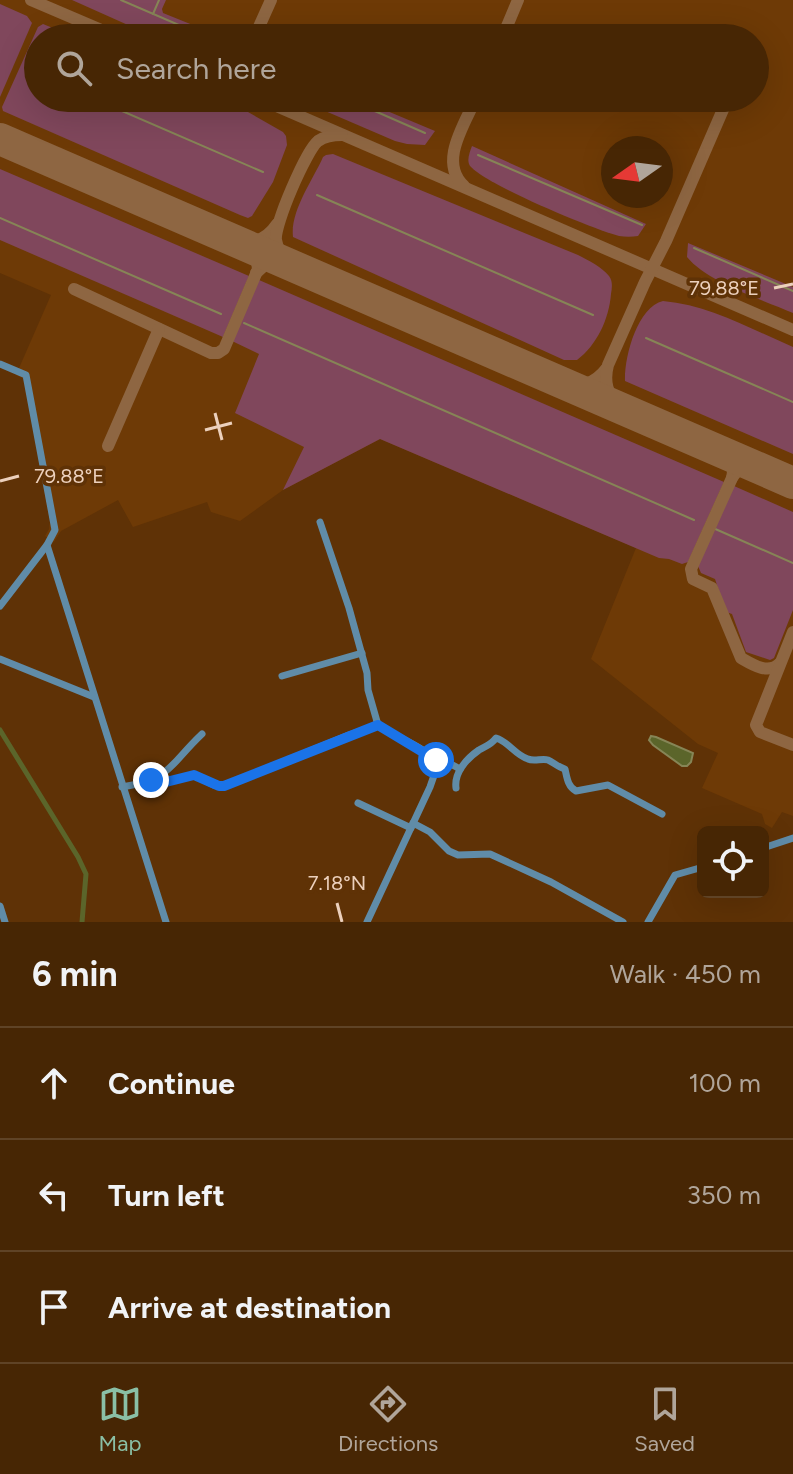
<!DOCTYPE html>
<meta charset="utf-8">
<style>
body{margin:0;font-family:Figtree,sans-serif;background:#513213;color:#f1f3f6}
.controls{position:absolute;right:24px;bottom:24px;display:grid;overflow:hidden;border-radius:12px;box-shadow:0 8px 32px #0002}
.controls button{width:72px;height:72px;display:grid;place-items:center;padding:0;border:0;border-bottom:2px solid #5f4326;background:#472604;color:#f1f3f6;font:40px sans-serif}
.compass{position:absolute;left:601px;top:136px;width:72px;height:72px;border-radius:50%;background:#472604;box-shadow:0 8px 32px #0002;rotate:256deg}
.stop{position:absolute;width:24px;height:24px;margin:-18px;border:6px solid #1a73e8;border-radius:50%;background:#fff}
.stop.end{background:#1a73e8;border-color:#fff;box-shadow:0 2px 8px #0008}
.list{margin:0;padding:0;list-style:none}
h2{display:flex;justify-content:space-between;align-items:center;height:104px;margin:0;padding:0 32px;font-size:34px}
h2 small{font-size:26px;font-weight:400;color:#b0a59a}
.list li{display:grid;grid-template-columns:52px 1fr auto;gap:24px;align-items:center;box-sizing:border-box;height:112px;padding:0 32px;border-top:2px solid #5f4326}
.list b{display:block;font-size:30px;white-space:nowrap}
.list em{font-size:26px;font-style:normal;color:#b0a59a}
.icon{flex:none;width:44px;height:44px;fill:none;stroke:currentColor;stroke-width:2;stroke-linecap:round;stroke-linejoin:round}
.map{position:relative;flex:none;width:793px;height:922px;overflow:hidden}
.search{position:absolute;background:#472604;box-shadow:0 8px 32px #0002;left:24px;right:24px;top:24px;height:88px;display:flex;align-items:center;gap:20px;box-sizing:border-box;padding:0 28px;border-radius:44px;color:#b0a59a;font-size:30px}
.sheet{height:440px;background:#472604}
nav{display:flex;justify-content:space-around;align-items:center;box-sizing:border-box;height:112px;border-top:2px solid #5f4326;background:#472604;font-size:22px;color:#b0a59a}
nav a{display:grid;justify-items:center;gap:4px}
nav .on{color:#8abfa5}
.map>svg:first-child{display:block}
.built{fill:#6e3a06;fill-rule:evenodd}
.green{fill:#80475c}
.water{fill:#5b652a;stroke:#868556;stroke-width:2}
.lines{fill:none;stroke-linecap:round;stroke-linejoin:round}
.stream{stroke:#868556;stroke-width:2}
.canal{stroke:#5b652a;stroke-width:5}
.taxiway{stroke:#8e6642;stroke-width:12}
.runway{stroke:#8e6642;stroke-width:32}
.minor{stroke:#608ca8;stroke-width:7}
.route{stroke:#1a73e8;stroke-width:10}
.ticks{fill:none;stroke:#ecd0bc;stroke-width:3}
.ticks-label{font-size:20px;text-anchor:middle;fill:#ecd0bc;stroke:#5f3206;stroke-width:7;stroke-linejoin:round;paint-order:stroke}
</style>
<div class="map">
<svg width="793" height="922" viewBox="0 0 793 922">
<rect width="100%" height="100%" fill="#5f3206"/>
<path class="built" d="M0,0h793v816l-11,-4 -10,16 -7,-4 -3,-10 -60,-26 16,-35 -20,-9 -107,-85 45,-111 -256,-109 -97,51 -43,31 -29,-9 -4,-10 -74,25 -15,-27 -57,31 -7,11 -9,-6 4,-7 1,-7 -26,-143 -8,-4 35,-80 -51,-22zM38,38h717v60h-717zM613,148h48v48h-48z"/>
<g class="green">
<polygon points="72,0 166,0 162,9 163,13 225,38 157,38"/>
<polygon points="0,4 27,16 32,23 0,97"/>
<polygon points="43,24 77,38 38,38 38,98 215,98 248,112 283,132 286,136 287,145 273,182 252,216 248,218 240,215 3,111 2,107 38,27"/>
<polygon points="295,98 356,98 435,131 425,145 407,144 395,141"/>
<path d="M472,146l174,78 -8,12c-6,1 -13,1 -19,0 -22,-5 -143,-55 -150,-72 -2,-5 1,-13 3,-18z"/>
<path d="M333,154l245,101c10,5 24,12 31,21 4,5 3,12 2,18 -2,25 -14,51 -34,66h-13l-271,-123c-3,-26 20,-57 30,-80l3,-2z"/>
<polygon points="0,169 249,276 223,337 0,240"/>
<path d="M688,243l105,44v26c-30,-13 -86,-31 -106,-56z"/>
<polygon points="259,280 724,482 688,562 682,564 669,559 659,558 380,439 283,490 304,447 235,413 259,354 232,341"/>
<path d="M663,301c46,4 88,28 130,46v107l-168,-73c-1,-23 12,-74 38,-80z"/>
<polygon points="734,486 793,512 793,610 774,658 770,660 746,652 732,614 726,612 715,579 701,573 698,566"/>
</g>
<polygon class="water" points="651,736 656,737 693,753 691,762 687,766 682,766 653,745 649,740"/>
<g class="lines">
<g class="stream">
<polyline points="121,0 209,38"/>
<polyline points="153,14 159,0"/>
<polyline points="92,98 263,172"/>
<polyline points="345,98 425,133"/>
<polyline points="478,155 642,225"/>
<polyline points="317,195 593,315"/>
<polyline points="0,218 221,314"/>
<polyline points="694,248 793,291"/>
<polyline points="244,323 694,520"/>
<polyline points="646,338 793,402"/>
<polyline points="713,528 793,563"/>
</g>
<polyline class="canal" points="0,730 78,857 86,874 82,922"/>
<g class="taxiway">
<polyline points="31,0 120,38"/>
<polyline points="254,38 271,0"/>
<polyline points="502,38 518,0"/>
<polyline points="258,98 793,330"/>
<path d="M464,186c-26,-24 1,-62 12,-88"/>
<path d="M235,241c18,4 32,-2 42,-17"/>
<path d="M294,266c-9,-6 -16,-14 -18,-26 -2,-15 30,-89 42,-99 7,-5 15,-6 24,-6"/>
<polyline points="256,273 267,263 281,261"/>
<polyline points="74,289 211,353 218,353 224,349 258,269 256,255 246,246"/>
<path d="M561,382c19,6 33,3 46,-14"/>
<path d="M626,410c-17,-10 -23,-26 -18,-45l37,-83 21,-41 62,-143"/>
<polyline points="108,446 159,329"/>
<path d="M721,452c10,6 14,14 11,26"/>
<path d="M758,467c-12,-2 -20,1 -26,11l-41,91 2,10 19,9 29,70c12,7 28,17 39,5"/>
<polyline points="793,632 756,725 760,732 793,745"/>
</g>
<polyline class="runway" points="0,139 793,483"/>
<g class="minor">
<polyline points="0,364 26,375 55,530 47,545 0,606"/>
<path d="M320,522l29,86 18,65 1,17 10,35c19,14 46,20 60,39l-8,23 -63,135"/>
<polyline points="47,545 166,922"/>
<polyline points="0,659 94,697"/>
<polyline points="282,676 362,653"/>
<polyline points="438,764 447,762 460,769"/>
<polyline points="156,779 166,782 194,775 214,785 224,786 349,735 378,725"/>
<path d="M122,787c49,-7 48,-23 80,-53"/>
<path d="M456,788c-2,-15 10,-29 23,-38 7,-4 12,-5 17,-12 13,4 19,17 32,21 6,3 14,-1 20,1 5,2 10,7 17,9 2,9 3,18 11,22l32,-6 54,29"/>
<polyline points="358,803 411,828"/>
<polyline points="413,823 430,832 449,851 458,855 490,854 551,882 623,922"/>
<polyline points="763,848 793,838"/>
<polyline points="0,906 5,922"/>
<polyline points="648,922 675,875 703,867"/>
</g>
</g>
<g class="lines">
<polyline class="route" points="151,780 156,779 166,782 194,775 219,786 224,786 378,725 436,760"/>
</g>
<path class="ticks" d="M774,288l19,-4M215,413l7,27M205,430l27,-7M0,481l19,-5M337,903l5,19"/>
<g class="ticks-label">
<text x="724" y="295">79.88°E</text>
<text x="69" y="483">79.88°E</text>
<text x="337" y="890">7.18°N</text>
</g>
</svg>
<div class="controls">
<button><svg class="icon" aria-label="locate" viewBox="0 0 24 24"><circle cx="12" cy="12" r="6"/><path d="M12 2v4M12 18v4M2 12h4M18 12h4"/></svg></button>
</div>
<svg class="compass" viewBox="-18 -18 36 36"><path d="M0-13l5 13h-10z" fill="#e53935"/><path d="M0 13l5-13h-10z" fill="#b0a59a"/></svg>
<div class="stop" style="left:436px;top:760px"></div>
<div class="stop end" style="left:151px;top:780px"></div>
<div class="search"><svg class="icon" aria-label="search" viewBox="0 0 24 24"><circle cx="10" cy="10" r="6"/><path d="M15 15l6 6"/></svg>Search here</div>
</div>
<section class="sheet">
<h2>6 min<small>Walk · 450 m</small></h2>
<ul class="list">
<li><svg class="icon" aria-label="ahead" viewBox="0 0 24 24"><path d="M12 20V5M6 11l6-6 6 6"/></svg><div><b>Continue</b></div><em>100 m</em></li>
<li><svg class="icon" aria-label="left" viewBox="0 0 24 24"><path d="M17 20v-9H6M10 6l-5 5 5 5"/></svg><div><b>Turn left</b></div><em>350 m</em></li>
<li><svg class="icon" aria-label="arrive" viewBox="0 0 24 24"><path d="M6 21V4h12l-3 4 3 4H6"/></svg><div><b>Arrive at destination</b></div></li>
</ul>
</section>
<nav>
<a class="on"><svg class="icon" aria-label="map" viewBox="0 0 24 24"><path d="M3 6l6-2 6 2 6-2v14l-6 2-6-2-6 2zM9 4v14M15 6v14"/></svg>Map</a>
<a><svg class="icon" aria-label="directions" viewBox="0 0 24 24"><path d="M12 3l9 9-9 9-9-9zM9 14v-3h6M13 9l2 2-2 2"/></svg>Directions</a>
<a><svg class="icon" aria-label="saved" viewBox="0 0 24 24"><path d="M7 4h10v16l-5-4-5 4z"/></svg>Saved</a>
</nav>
